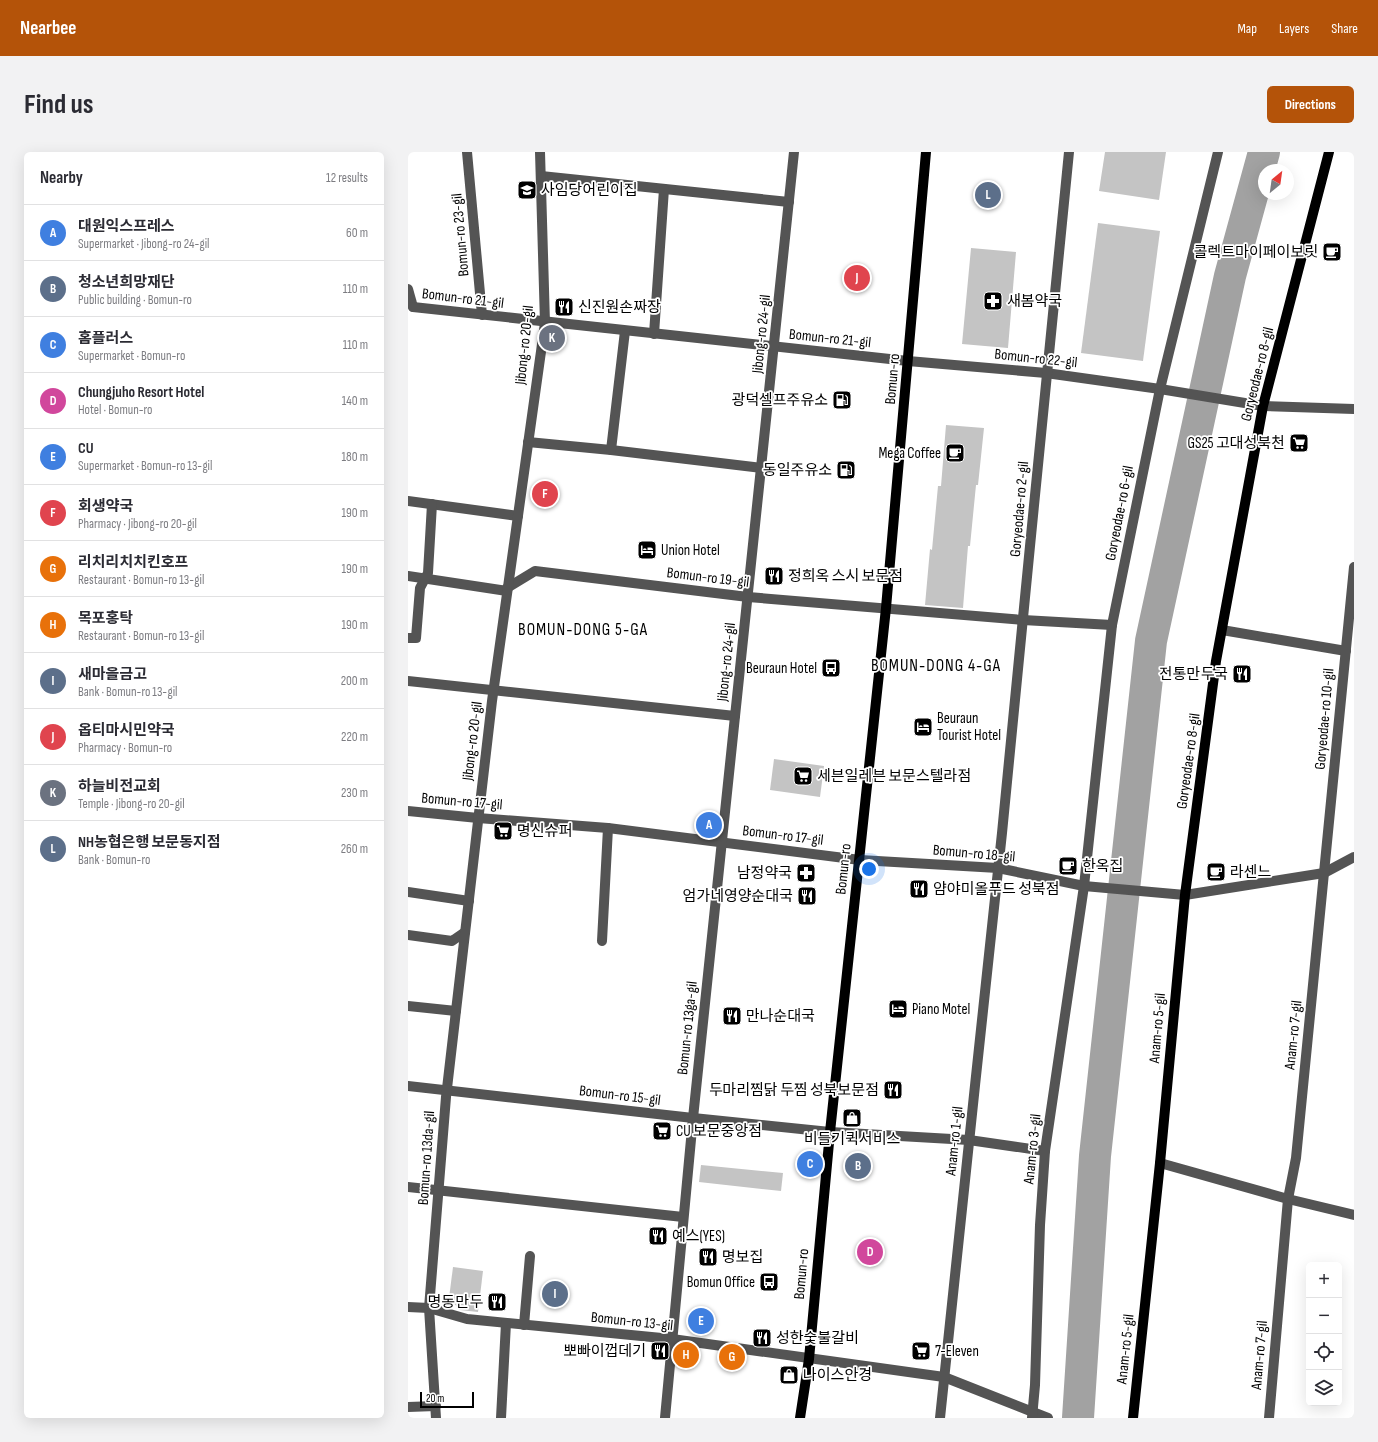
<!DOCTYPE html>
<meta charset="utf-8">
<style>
body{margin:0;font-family:"Sofia Sans Condensed","Noto Sans KR",sans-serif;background:#f2f2f3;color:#2b2b33}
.controls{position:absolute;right:12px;bottom:12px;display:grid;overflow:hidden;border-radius:6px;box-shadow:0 4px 16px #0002}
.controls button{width:36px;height:36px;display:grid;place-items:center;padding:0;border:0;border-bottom:1px solid #e1e1e2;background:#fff;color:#2b2b33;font:20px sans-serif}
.compass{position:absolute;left:850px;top:12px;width:36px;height:36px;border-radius:50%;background:#fff;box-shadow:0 4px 16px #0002;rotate:29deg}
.scale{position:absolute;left:12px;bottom:10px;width:54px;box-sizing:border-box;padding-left:4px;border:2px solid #000;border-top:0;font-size:11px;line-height:14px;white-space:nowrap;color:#000;-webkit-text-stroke:3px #fff;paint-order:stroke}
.you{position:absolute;left:461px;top:717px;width:14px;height:14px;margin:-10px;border:3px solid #fff;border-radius:50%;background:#1a73e8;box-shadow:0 0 0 6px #1a73e833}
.badge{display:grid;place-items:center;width:26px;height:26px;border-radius:50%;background:#b45309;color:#fff;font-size:13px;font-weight:700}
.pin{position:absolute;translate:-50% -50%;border:2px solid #fff;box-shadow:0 1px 4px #0006}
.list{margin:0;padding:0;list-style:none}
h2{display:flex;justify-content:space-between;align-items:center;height:52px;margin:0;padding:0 16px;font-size:17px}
h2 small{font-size:13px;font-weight:400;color:#7c7c81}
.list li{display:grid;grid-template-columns:26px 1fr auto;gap:12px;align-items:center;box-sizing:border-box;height:56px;padding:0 16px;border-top:1px solid #e1e1e2}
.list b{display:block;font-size:15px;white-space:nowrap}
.list p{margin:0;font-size:13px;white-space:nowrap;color:#7c7c81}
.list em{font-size:13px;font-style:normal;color:#7c7c81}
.icon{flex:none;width:22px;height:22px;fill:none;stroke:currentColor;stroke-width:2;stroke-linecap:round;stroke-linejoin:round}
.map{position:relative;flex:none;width:946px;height:1266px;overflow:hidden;border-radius:6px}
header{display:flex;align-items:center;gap:24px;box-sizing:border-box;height:56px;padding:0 20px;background:#b45309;color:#fff}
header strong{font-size:19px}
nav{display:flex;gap:22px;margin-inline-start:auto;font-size:14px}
.intro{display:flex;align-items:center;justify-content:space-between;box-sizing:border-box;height:96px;padding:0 24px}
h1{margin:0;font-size:28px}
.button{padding:10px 18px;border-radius:6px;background:#b45309;color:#fff;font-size:14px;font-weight:700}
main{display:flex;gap:24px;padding:0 24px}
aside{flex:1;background:#fff;border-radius:6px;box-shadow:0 4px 16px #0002}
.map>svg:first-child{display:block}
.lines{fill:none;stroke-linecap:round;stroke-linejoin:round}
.river{stroke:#a2a2a2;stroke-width:32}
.building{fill:#c4c4c4}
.minor{stroke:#545454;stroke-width:10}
.major{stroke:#000;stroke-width:10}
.labels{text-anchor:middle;stroke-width:3.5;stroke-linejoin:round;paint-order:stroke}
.poi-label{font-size:15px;fill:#000;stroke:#fff;text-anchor:start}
.street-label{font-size:15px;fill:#000;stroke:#fff}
.quarter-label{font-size:17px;letter-spacing:1px;fill:#000;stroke:#fff}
</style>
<header>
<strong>Nearbee</strong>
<nav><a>Map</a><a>Layers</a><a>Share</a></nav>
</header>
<div class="intro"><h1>Find us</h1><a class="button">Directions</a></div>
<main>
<aside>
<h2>Nearby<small>12 results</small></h2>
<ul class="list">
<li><span class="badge" style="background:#3f7fe0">A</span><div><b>대원익스프레스</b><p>Supermarket · Jibong-ro 24-gil</p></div><em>60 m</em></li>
<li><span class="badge" style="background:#5c6f8a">B</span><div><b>청소년희망재단</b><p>Public building · Bomun-ro</p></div><em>110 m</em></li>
<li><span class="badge" style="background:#3f7fe0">C</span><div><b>홈플러스</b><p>Supermarket · Bomun-ro</p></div><em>110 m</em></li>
<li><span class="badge" style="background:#d1479c">D</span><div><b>Chungjuho Resort Hotel</b><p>Hotel · Bomun-ro</p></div><em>140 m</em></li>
<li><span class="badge" style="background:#3f7fe0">E</span><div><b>CU</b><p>Supermarket · Bomun-ro 13-gil</p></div><em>180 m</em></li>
<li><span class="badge" style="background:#e0444e">F</span><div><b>회생약국</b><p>Pharmacy · Jibong-ro 20-gil</p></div><em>190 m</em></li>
<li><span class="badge" style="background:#e8710a">G</span><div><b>리치리치치킨호프</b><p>Restaurant · Bomun-ro 13-gil</p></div><em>190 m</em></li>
<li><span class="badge" style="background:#e8710a">H</span><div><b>목포홍탁</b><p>Restaurant · Bomun-ro 13-gil</p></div><em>190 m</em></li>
<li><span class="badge" style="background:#5c6f8a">I</span><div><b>새마을금고</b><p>Bank · Bomun-ro 13-gil</p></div><em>200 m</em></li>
<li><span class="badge" style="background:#e0444e">J</span><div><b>옵티마시민약국</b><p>Pharmacy · Bomun-ro</p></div><em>220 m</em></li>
<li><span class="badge" style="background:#6b7280">K</span><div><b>하늘비전교회</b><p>Temple · Jibong-ro 20-gil</p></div><em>230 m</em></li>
<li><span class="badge" style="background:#5c6f8a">L</span><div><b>NH농협은행 보문동지점</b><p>Bank · Bomun-ro</p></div><em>260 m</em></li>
</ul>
</aside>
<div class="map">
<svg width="946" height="1266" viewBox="0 0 946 1266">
<rect width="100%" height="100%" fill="#fff"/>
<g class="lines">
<polyline class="river" points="670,1266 687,1004 743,489 822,124 856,0"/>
</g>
<g class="building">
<polygon points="697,0 758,0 751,48 691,39"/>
<polygon points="690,71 752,79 735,209 673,201"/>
<polygon points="563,96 608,100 600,196 554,192"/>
<polygon points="538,273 576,276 570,333 568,333 562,394 560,394 555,456 517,453 522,397 524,398 530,334 533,334"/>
<polygon points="366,607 416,614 412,645 362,638"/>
<polygon points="293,1013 375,1021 373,1039 291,1030"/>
<polygon points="45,1115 75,1119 70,1160 52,1158 41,1146"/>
</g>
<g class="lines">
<g class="minor">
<polyline points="59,0 74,163"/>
<polyline points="133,24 381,50"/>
<polyline points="0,137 5,155"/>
<polyline points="5,155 500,209 638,221 752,237 855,254 946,257"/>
<polyline points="246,182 256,37"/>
<polyline points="120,290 203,298 354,316"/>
<polyline points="203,298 217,179"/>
<polyline points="0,349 110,364"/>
<polyline points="0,424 99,439"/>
<polyline points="99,436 127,419 340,445 615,468 704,473"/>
<polyline points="814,478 938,499"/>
<polyline points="0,486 8,486 12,436 20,421 24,352"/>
<polyline points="0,529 327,564"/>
<polyline points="0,659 70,666 200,676 452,708 590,716 676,734 777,743 916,721 946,705"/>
<polyline points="0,740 61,749"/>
<polyline points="0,783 44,789 57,780"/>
<polyline points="194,789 200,676"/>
<polyline points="0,854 48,859"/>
<polyline points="0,934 285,966 422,980 561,988 637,999"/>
<polyline points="752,1011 880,1047 946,1063"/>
<polyline points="0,1035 275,1065"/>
<polyline points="0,1155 21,1156 59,1167 264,1187 536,1225 640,1266"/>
<polyline points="116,1173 122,1104"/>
<polyline points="0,1255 28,1254"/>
<polyline points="28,1266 21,1156 38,945 84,549 137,171 132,0"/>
<polyline points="93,1266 98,1171"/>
<polyline points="257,1266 285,966 386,0"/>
<path d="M532,1266c19,-195 42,-390 62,-585 23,-227 43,-454 67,-681"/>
<polyline points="624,1266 627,1233 632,1073 637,999 676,734 704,473 752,237 810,0"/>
<polyline points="861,1266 880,1047 888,1006 946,415"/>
</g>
<g class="major">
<polyline points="392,1266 401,1207 422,980 478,456 518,0"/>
<polyline points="725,1266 752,1011 777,743 808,509 855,254 921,0"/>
</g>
</g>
<defs>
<symbol id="school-square" viewBox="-11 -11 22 22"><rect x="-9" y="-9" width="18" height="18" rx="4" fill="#000" stroke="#fff"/><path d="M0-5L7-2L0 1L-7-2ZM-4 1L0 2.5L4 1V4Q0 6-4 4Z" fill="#fff"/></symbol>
<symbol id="cafe-square" viewBox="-11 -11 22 22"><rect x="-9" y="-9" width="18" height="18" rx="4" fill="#000" stroke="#fff"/><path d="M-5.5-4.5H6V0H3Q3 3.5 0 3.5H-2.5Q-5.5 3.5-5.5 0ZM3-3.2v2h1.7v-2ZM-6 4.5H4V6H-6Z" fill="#fff"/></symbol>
<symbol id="pharmacy-square" viewBox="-11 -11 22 22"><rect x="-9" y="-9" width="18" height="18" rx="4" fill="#000" stroke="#fff"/><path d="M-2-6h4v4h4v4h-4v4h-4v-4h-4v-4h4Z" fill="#fff"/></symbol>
<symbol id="restaurant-square" viewBox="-11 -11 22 22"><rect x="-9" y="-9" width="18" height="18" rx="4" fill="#000" stroke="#fff"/><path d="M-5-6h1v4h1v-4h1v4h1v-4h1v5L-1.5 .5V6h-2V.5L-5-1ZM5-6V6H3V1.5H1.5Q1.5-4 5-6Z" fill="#fff"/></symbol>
<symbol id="fuel-square" viewBox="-11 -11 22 22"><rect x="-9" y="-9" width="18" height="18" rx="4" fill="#000" stroke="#fff"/><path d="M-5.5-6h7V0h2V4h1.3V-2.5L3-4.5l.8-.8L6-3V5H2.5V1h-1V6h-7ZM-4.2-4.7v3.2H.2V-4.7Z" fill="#fff"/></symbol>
<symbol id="supermarket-square" viewBox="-11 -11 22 22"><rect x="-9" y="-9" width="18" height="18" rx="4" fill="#000" stroke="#fff"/><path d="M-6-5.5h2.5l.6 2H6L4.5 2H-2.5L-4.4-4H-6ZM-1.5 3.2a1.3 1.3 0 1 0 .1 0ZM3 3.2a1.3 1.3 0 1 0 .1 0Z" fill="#fff"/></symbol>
<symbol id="hotel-square" viewBox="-11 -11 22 22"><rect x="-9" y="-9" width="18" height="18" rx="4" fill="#000" stroke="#fff"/><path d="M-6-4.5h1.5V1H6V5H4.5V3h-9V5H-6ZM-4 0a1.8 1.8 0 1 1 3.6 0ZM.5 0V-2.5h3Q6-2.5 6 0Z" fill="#fff"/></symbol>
<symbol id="bus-square" viewBox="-11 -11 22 22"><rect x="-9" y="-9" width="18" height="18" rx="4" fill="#000" stroke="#fff"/><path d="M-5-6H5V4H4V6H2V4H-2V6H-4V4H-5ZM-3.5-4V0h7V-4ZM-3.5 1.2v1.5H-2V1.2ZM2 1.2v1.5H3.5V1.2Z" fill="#fff"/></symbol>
<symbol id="shop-square" viewBox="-11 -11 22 22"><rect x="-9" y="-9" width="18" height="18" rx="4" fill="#000" stroke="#fff"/><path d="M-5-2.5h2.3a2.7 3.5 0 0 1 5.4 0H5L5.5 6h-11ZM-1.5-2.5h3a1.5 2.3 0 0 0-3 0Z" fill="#fff"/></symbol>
</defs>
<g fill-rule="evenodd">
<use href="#school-square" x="108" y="27" width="22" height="22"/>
<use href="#cafe-square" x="913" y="89" width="22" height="22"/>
<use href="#pharmacy-square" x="574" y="138" width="22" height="22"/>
<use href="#restaurant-square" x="145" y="144" width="22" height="22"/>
<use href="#fuel-square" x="423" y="237" width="22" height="22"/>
<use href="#supermarket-square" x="880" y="280" width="22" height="22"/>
<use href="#cafe-square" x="536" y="290" width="22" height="22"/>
<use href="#fuel-square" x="427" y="307" width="22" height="22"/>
<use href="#hotel-square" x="228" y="387" width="22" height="22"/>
<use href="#restaurant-square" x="355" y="413" width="22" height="22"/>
<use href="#bus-square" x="412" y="505" width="22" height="22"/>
<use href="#restaurant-square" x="823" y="511" width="22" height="22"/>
<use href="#hotel-square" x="504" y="564" width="22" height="22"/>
<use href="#supermarket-square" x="384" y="613" width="22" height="22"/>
<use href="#supermarket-square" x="84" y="668" width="22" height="22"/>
<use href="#cafe-square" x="649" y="703" width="22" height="22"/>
<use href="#cafe-square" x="797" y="709" width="22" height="22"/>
<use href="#pharmacy-square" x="387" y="710" width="22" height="22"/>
<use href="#restaurant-square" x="500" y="726" width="22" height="22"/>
<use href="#restaurant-square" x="388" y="733" width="22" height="22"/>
<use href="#hotel-square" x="479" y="846" width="22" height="22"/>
<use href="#restaurant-square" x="313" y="853" width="22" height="22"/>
<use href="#restaurant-square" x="474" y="927" width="22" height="22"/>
<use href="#shop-square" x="433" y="955" width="22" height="22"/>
<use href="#supermarket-square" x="243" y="968" width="22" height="22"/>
<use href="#restaurant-square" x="239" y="1073" width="22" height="22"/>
<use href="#restaurant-square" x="289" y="1094" width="22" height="22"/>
<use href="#bus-square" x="350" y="1119" width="22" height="22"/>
<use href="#restaurant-square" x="78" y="1139" width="22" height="22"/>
<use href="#restaurant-square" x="343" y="1175" width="22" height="22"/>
<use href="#restaurant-square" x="241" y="1188" width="22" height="22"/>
<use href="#supermarket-square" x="502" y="1188" width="22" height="22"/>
<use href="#shop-square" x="370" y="1212" width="22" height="22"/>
</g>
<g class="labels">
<g class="poi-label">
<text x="133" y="43">사임당어린이집</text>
<text x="910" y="105" text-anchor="end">콜렉트마이페이보릿</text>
<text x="599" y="154">새봄약국</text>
<text x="170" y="160">신진원손짜장</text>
<text x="420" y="253" text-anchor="end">광덕셀프주유소</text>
<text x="877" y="296" text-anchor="end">GS25 고대성북천</text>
<text x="533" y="306" text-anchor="end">Mega Coffee</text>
<text x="424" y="323" text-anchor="end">동일주유소</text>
<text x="253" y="403">Union Hotel</text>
<text x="380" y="429">정희옥 스시 보문점</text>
<text x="409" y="521" text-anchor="end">Beuraun Hotel</text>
<text x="820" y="527" text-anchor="end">전통만두국</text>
<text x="529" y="571">Beuraun<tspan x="529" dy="17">Tourist Hotel</tspan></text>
<text x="409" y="629">세븐일레븐 보문스텔라점</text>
<text x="109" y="684">명신슈퍼</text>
<text x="674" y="719">한옥집</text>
<text x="822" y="725">라센느</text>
<text x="384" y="726" text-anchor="end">남정약국</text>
<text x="525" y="742">얌야미올푸드 성북점</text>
<text x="385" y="749" text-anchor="end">엄가네영양순대국</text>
<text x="504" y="862">Piano Motel</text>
<text x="338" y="869">만나순대국</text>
<text x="471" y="943" text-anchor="end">두마리찜닭 두찜 성북보문점</text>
<text x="268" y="984">CU 보문중앙점</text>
<text x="444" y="992" text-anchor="middle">비들기퀵서비스</text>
<text x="264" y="1089">예스(YES)</text>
<text x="314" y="1110">명보집</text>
<text x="347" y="1135" text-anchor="end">Bomun Office</text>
<text x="75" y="1155" text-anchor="end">명동만두</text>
<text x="368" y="1191">성한숯불갈비</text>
<text x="238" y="1204" text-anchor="end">뽀빠이껍데기</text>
<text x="527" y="1204">7-Eleven</text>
<text x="395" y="1228">나이스안경</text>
</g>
<g class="street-label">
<text transform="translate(52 83) rotate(-95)" y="5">Bomun-ro 23-gil</text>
<text transform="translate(55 146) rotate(7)" y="5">Bomun-ro 21-gil</text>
<text transform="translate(353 182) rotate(-84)" y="5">Jibong-ro 24-gil</text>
<text transform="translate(422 186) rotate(6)" y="5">Bomun-ro 21-gil</text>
<text transform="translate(116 193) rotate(-84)" y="5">Jibong-ro 20-gil</text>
<text transform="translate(628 206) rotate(6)" y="5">Bomun-ro 22-gil</text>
<text transform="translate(849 222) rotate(-76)" y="5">Goryeodae-ro 8-gil</text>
<text transform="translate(484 227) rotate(-85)" y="5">Bomun-ro</text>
<text transform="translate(611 357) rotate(-85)" y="5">Goryeodae-ro 2-gil</text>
<text transform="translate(711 361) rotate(-79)" y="5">Goryeodae-ro 6-gil</text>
<text transform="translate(300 425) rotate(7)" y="5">Bomun-ro 19-gil</text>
<text transform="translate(318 510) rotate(-84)" y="5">Jibong-ro 24-gil</text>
<text transform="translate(916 567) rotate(-85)" y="5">Goryeodae-ro 10-gil</text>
<text transform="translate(64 589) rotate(-83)" y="5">Jibong-ro 20-gil</text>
<text transform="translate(780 609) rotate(-82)" y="5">Goryeodae-ro 8-gil</text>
<text transform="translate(54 649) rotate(5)" y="5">Bomun-ro 17-gil</text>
<text transform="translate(375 683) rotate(7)" y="5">Bomun-ro 17-gil</text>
<text transform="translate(566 701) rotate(5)" y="5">Bomun-ro 18-gil</text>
<text transform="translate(435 717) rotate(-84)" y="5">Bomun-ro</text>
<text transform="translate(279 876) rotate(-84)" y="5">Bomun-ro 13ga-gil</text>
<text transform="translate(749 876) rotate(-85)" y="5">Anam-ro 5-gil</text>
<text transform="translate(885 883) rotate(-84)" y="5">Anam-ro 7-gil</text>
<text transform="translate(212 943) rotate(7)" y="5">Bomun-ro 15-gil</text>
<text transform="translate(546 989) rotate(-84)" y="5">Anam-ro 1-gil</text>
<text transform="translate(624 997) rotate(-84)" y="5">Anam-ro 3-gil</text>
<text transform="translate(18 1006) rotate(-86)" y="5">Bomun-ro 13da-gil</text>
<text transform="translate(393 1122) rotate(-85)" y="5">Bomun-ro</text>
<text transform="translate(224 1169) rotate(6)" y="5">Bomun-ro 13-gil</text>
<text transform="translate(717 1197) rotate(-84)" y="5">Anam-ro 5-gil</text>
<text transform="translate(851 1203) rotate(-85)" y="5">Anam-ro 7-gil</text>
</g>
<g class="quarter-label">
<text x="175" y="483">BOMUN-DONG 5-GA</text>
<text x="528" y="519">BOMUN-DONG 4-GA</text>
</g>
</g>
</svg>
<div class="controls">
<button>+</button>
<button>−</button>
<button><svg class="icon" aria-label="locate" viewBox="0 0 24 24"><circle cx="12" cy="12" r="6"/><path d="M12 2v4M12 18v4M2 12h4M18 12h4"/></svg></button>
<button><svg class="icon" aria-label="layers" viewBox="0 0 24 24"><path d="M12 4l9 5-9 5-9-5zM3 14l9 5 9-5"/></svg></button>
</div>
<svg class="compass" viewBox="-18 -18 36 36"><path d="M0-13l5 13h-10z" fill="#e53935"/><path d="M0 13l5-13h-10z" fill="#7c7c81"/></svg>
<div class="scale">20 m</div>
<div class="you"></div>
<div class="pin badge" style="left:301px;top:673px;background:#3f7fe0">A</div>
<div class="pin badge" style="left:450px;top:1014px;background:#5c6f8a">B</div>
<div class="pin badge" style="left:402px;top:1012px;background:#3f7fe0">C</div>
<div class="pin badge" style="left:462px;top:1100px;background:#d1479c">D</div>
<div class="pin badge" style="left:293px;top:1169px;background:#3f7fe0">E</div>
<div class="pin badge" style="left:137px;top:342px;background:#e0444e">F</div>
<div class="pin badge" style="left:324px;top:1205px;background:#e8710a">G</div>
<div class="pin badge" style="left:278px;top:1203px;background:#e8710a">H</div>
<div class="pin badge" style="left:147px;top:1142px;background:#5c6f8a">I</div>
<div class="pin badge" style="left:449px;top:126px;background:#e0444e">J</div>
<div class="pin badge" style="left:144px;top:186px;background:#6b7280">K</div>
<div class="pin badge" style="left:580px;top:43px;background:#5c6f8a">L</div>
</div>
</main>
